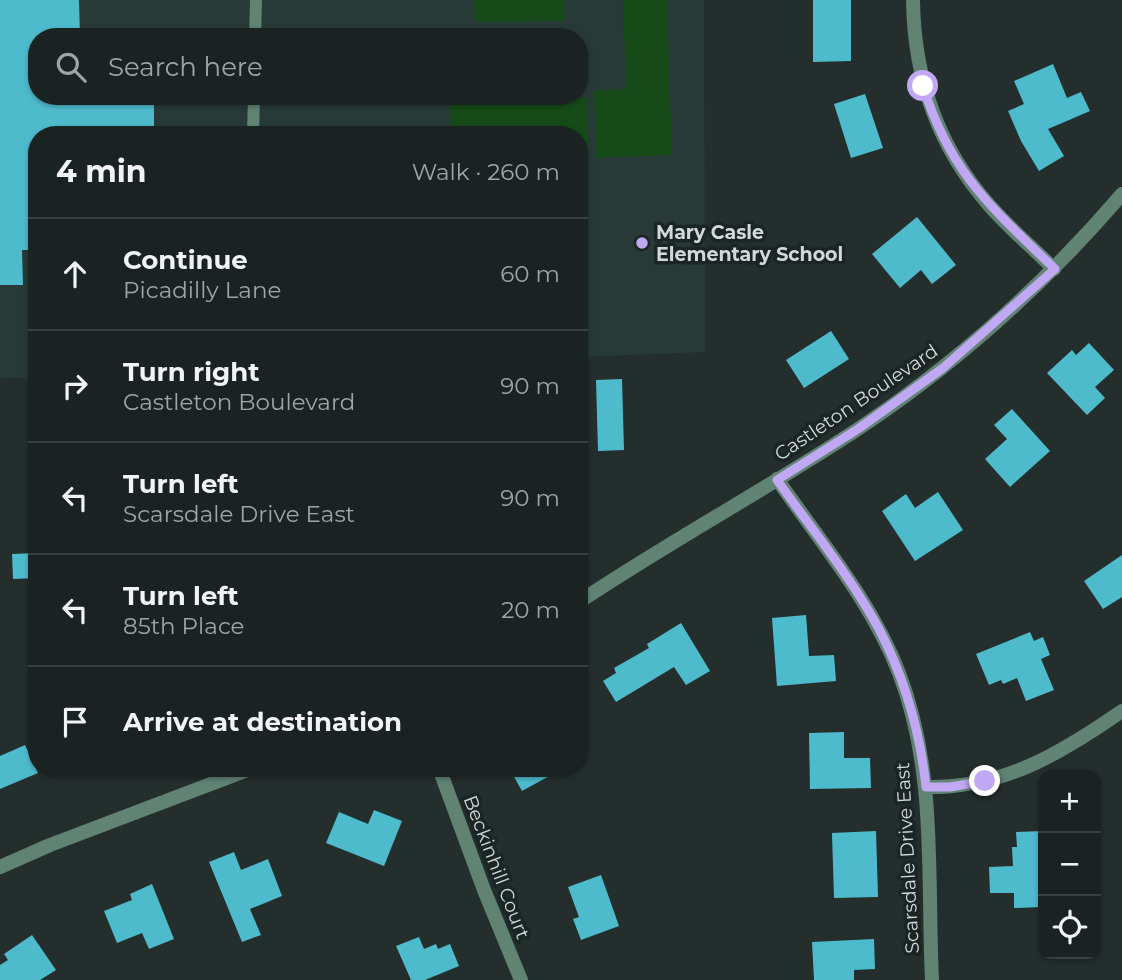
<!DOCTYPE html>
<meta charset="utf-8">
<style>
body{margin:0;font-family:Montserrat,sans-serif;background:#282f2f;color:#f1f3f6}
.controls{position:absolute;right:21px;bottom:21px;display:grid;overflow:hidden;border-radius:14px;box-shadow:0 2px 5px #0004}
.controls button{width:63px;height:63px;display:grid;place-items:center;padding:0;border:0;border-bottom:2px solid #394040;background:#1b2322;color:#f1f3f6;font:35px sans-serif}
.stop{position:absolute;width:21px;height:21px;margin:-16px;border:5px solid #c1a8f3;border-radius:50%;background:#fff}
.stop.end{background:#c1a8f3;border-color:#fff;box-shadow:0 2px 7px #0008}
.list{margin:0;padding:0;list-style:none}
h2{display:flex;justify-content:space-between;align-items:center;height:91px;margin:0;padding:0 28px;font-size:30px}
h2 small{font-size:23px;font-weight:400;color:#a0a4a5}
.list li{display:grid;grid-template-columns:46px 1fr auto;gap:21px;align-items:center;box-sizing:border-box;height:112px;padding:0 28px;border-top:2px solid #394040}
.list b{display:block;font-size:26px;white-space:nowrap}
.list p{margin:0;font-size:23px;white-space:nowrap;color:#a0a4a5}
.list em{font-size:23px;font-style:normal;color:#a0a4a5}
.icon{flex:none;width:38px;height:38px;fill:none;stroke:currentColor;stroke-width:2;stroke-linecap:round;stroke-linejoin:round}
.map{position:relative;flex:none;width:1122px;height:980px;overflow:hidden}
.search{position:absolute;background:#1b2322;box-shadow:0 2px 5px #0004;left:28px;top:28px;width:560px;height:77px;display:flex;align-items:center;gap:18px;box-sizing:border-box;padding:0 24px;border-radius:28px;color:#a0a4a5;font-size:26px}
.panel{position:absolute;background:#1b2322;box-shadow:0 2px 5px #0004;left:28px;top:126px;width:560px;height:651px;border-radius:28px}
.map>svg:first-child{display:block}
.built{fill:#273a38;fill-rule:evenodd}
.green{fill:#164a18}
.building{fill:#4ebbcd}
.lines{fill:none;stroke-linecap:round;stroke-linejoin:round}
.service{stroke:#608374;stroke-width:12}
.minor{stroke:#608374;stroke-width:14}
.route{stroke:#c1a8f3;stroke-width:9}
.poi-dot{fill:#c1a8f3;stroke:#1a2524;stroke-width:2.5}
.labels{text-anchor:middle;stroke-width:7;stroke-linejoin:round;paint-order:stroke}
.poi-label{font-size:19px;font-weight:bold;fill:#d2d9d8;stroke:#1a2524;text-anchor:start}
.street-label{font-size:19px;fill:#d2d9d8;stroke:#1a2524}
</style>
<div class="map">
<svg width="1122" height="980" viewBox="0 0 1122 980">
<rect width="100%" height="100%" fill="#242f2d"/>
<path class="built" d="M0,0h704l1,352 -126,5v-222h-542v242l-37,1zM37,37h542v59h-542z"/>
<g class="green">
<polygon points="474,0 564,0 565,21 475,22"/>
<polygon points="623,0 667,0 672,155 596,158 594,91 626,89"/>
<polygon points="555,28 555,37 465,37 465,29"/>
<polygon points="587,98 588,149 579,149 579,135 451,135 450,101"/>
</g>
<g class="building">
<polygon points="0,0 79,0 80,37 37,37 37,96 154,96 154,135 37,135 37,250 22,250 23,285 0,285"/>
<polygon points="813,0 851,0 851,61 813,62"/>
<polygon points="1053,64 1067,98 1081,92 1090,111 1048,129 1064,156 1039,171 1021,141 1008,111 1024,104 1014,81"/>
<polygon points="865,94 883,148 851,158 834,104"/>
<polygon points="917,217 956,265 932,284 921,270 900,288 872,254"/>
<polygon points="831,331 849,359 804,388 786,360"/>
<polygon points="1089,343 1114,370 1095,387 1105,398 1087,415 1047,373 1072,350 1076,355"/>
<polygon points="622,379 624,450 598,451 596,380"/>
<polygon points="1012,409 1050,451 1010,487 985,459 1007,439 994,425"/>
<polygon points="938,492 963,530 915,561 882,511 906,494 915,508"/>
<polygon points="37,553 37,578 13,579 12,554"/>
<polygon points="1122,555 1122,597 1103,609 1084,581"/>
<polygon points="806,615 809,656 834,655 836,681 777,686 772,618"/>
<polygon points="681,623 710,671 686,685 674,667 616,702 603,681 616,673 614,668 649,648 647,644"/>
<polygon points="1030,632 1034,641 1043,637 1050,655 1041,659 1054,690 1026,701 1017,678 1003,684 1001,680 989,685 976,654"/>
<polygon points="844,732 844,758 870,758 871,788 810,789 809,733"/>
<polygon points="25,745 38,773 0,789 0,756"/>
<polygon points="509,768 564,768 522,791"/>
<polygon points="374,810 402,821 384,866 326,843 339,812 368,824"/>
<polygon points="876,831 878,897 834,898 832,833"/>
<polygon points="1043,831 1043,907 1014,908 1014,893 990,893 989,867 1013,866 1012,847 1017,847 1016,832"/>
<polygon points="234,852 241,870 268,859 282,896 250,909 261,935 242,942 209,862"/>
<polygon points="601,875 619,926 581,940 573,919 579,917 568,887"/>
<polygon points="152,884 174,939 149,949 142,933 117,943 104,911 132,900 130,894"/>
<polygon points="32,935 56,970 40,980 0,980 0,965 8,960 4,954"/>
<polygon points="419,937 424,949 436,944 438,949 450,944 459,966 425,980 411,980 396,946"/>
<polygon points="874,939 875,969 854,970 854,980 814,980 812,942"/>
</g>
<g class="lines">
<g class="service">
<polyline points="255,37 256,0"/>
<polyline points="253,135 254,96"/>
</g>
<g class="minor">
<path d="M913,0c1,78 24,146 76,205 20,23 44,43 65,64"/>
<path d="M777,479c43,62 95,123 122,194 38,99 28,204 33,307"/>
<path d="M579,602c91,-61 188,-113 279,-173 99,-66 187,-145 264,-235"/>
<polyline points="439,768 484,890 521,980"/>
<path d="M926,787c78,1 134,-33 196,-76"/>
<polyline points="0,867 50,845 253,768"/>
</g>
</g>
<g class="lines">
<path class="route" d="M923,86c27,87 69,122 132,183l-112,99 -85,61 -81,51c34,48 74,97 102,149 26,50 41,102 47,158h24l35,-6"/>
</g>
<circle class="poi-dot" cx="642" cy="243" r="7"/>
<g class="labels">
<g class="poi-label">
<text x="656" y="239">Mary Casle<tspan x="656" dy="22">Elementary School</tspan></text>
</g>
<g class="street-label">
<text transform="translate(856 402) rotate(-34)" y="7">Castleton Boulevard</text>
<text transform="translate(907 858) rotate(-93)" y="7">Scarsdale Drive East</text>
<text transform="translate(497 867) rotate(69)" y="7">Beckinhill Court</text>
</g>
</g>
</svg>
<div class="controls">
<button>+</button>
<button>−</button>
<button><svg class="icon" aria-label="locate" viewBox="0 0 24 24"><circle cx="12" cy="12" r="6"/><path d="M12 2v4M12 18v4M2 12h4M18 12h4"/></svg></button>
</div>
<div class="stop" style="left:923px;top:86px"></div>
<div class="stop end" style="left:985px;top:781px"></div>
<div class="search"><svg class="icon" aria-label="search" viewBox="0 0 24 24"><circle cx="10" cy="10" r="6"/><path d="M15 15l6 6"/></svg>Search here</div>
<section class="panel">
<h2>4 min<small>Walk · 260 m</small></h2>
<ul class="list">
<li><svg class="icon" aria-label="ahead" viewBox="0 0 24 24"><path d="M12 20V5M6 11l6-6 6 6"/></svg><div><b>Continue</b><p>Picadilly Lane</p></div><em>60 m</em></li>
<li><svg class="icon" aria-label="right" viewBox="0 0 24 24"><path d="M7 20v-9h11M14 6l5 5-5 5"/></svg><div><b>Turn right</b><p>Castleton Boulevard</p></div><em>90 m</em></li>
<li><svg class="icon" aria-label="left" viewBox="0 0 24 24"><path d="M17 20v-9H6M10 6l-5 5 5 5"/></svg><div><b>Turn left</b><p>Scarsdale Drive East</p></div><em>90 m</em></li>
<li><svg class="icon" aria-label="left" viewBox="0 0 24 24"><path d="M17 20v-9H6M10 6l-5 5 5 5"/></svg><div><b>Turn left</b><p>85th Place</p></div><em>20 m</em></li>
<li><svg class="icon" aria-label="arrive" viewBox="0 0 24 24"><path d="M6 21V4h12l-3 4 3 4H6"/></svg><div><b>Arrive at destination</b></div></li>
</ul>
</section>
</div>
